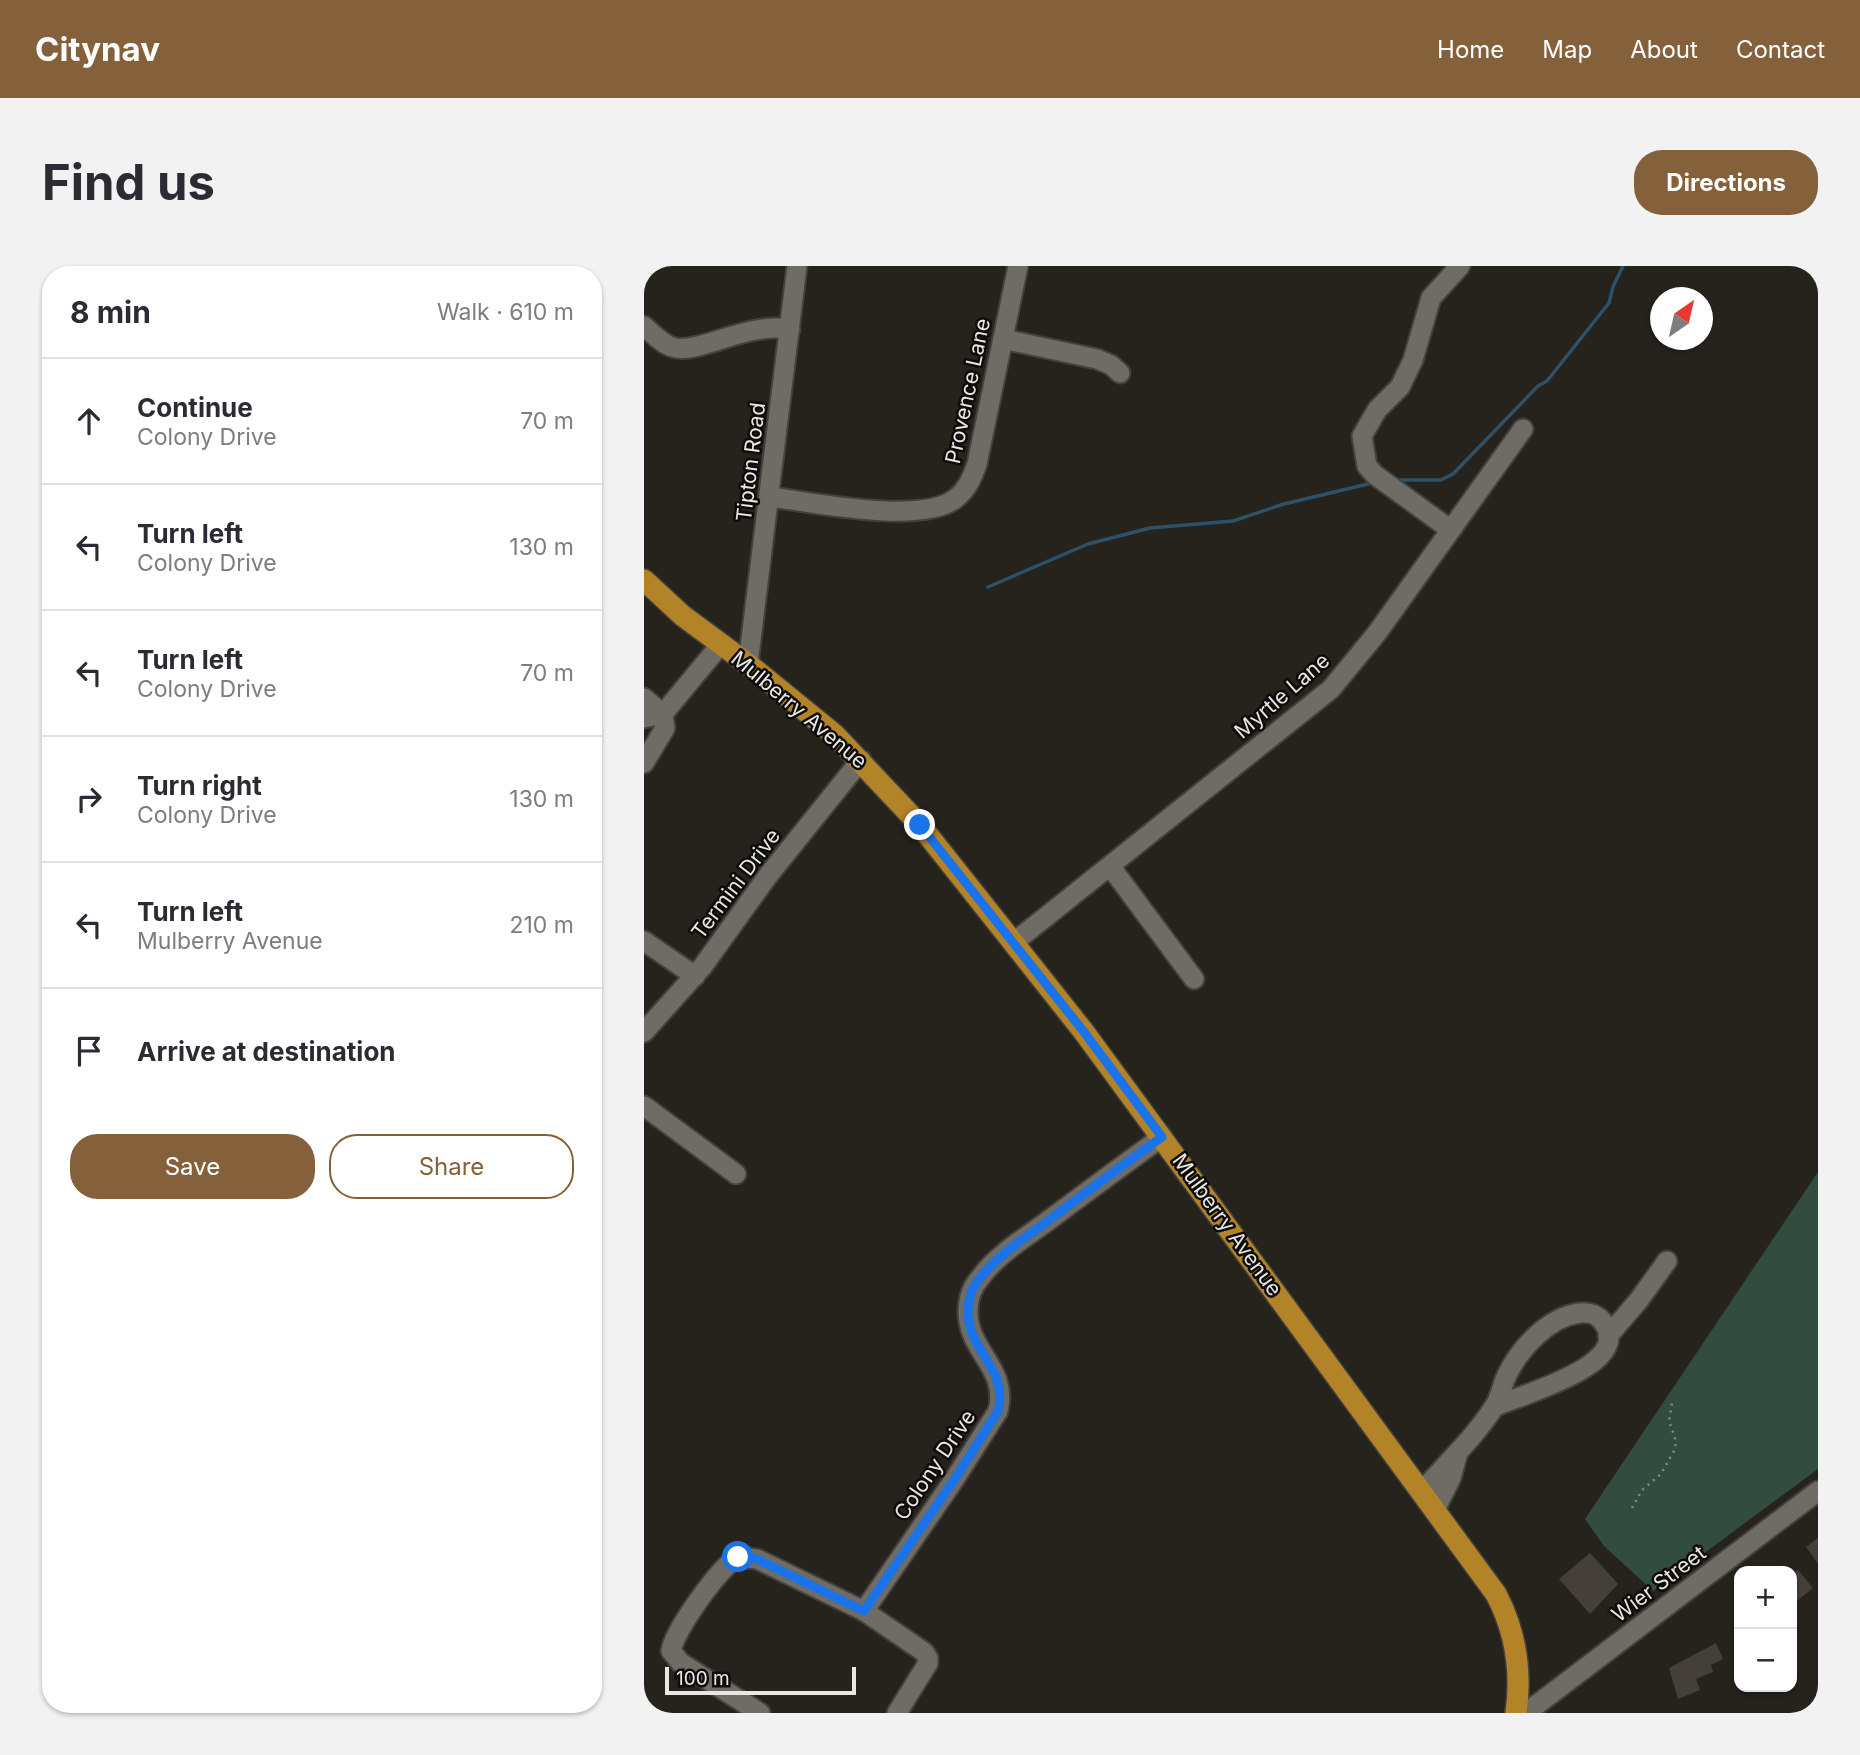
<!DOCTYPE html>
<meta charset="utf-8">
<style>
body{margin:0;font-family:Inter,sans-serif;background:#f2f2f3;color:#2b2b33}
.controls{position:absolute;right:21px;bottom:21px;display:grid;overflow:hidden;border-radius:14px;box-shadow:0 2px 5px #0004}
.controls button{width:63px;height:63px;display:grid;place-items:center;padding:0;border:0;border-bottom:2px solid #e1e1e2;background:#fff;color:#2b2b33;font:35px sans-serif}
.compass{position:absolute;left:1006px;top:21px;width:63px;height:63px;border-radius:50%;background:#fff;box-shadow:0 2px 5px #0004;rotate:34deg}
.scale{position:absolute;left:21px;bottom:18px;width:191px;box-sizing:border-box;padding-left:7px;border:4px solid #e9e7e3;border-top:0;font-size:19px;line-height:24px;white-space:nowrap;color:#e9e7e3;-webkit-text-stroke:5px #0d0c0a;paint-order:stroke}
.stop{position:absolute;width:21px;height:21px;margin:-16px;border:5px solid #1a73e8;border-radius:50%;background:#fff}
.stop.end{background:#1a73e8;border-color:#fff;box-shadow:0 2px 7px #0008}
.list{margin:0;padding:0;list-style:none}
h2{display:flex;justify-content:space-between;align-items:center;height:91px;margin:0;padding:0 28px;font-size:30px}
h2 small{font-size:23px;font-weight:400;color:#7c7c81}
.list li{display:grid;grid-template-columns:46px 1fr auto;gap:21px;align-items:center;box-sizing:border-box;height:126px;padding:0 28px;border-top:2px solid #e1e1e2}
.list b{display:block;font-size:26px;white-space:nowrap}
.list p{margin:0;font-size:23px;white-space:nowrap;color:#7c7c81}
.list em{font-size:23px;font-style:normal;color:#7c7c81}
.actions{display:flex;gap:14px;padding:21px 28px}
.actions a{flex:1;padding:16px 0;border:2px solid #85613b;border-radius:28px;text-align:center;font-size:24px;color:#85613b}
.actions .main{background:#85613b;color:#fff}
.icon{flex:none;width:38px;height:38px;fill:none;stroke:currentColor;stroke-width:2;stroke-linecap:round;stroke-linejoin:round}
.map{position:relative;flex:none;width:1174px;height:1447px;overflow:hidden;border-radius:28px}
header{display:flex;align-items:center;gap:42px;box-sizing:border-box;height:98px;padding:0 35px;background:#85613b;color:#fff}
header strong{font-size:33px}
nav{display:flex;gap:38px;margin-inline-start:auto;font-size:24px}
.intro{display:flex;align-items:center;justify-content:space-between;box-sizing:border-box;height:168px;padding:0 42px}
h1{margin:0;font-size:49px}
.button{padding:18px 32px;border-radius:28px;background:#85613b;color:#fff;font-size:24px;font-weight:700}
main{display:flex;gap:42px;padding:0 42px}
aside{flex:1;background:#fff;border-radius:28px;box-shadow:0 2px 5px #0004}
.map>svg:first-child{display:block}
.green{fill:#324d40}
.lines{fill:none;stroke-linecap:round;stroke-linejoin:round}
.stream{stroke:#2d5168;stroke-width:3.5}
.building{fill:#443f3a}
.minor-casing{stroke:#43413c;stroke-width:23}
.major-casing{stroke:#43413c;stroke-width:24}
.path{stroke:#888681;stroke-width:2.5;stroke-dasharray:2 5;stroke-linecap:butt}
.minor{stroke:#6f6c65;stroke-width:19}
.major{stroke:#b38328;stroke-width:21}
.route{stroke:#1a73e8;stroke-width:9}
.labels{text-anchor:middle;stroke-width:5;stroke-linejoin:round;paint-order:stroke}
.street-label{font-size:21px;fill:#e9e7e3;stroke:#0d0c0a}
</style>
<header>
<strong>Citynav</strong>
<nav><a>Home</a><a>Map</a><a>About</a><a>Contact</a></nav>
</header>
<div class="intro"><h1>Find us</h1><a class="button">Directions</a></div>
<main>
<aside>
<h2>8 min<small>Walk · 610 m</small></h2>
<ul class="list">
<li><svg class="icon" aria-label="ahead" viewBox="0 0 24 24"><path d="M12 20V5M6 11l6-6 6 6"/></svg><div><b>Continue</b><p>Colony Drive</p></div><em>70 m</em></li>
<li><svg class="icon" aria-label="left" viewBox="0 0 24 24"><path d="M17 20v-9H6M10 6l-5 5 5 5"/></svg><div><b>Turn left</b><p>Colony Drive</p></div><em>130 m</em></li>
<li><svg class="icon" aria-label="left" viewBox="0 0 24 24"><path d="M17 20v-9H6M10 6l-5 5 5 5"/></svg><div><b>Turn left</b><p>Colony Drive</p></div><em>70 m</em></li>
<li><svg class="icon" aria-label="right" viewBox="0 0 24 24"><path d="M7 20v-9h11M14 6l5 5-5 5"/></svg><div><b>Turn right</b><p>Colony Drive</p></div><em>130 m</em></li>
<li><svg class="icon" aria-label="left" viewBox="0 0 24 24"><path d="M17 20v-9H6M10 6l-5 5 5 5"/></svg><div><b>Turn left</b><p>Mulberry Avenue</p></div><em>210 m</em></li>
<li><svg class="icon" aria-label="arrive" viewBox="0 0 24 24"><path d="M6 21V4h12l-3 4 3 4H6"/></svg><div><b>Arrive at destination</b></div></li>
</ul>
<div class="actions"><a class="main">Save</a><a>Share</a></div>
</aside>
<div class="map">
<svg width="1174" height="1447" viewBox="0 0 1174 1447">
<rect width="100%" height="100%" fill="#26231d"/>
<polygon class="green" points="1174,906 1174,1203 1009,1325 960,1280 941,1253"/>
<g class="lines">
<g class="stream">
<polyline points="753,214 797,214 809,208 894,120 903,115 965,37 969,21 979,0"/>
<polyline points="344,321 444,278 506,262 589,255 640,238 728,217"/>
</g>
</g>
<g class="building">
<polygon points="1174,1272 1174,1298 1162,1281"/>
<polygon points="946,1287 974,1318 946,1348 915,1313"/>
<polygon points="1154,1304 1169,1322 1148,1339 1148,1308"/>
<polygon points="1072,1377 1079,1393 1067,1399 1069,1406 1052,1413 1056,1424 1034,1433 1025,1402"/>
</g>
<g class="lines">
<defs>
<g id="minor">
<path d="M0,60c9,8 20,20 32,22 10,2 23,-2 33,-5 27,-8 52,-18 81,-14"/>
<polyline points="359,73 453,93 467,99 476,107"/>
<path d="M126,231c43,5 150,28 185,2 12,-9 17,-21 22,-35l41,-198"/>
<polyline points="807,264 731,209 723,200 718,170 733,144 756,121 769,94 787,32 816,0"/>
<polyline points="104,398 153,0"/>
<polyline points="0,432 19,448 21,462 0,497"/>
<polyline points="0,452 19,448 77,378"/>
<polyline points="466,600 550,713"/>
<polyline points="0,675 51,710"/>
<polyline points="369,677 687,423 733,367 879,163"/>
<polyline points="0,766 59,700 123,611 217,494"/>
<polyline points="0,840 92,908"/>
<polyline points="964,1070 995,1034 1023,995"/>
<path d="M778,1225c24,-27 52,-53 72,-84 6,-9 8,-21 12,-30 13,-28 42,-60 74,-64 9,-1 18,2 23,9 34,43 -87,74 -109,85"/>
<polyline points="791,1244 807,1212 813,1190"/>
<path d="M220,1345l92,-134 42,-66c11,-43 -30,-59 -30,-99 0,-12 4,-25 12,-34 17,-23 43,-39 65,-55 39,-29 78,-58 117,-86"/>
<path d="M116,1447l-79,-50 -10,-12c3,-20 49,-85 67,-94l19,2 107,52 60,41 4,6v5l-31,50"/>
<polyline points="882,1447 1174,1225"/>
</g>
<path id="major" d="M0,314l39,36 65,48 87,71 85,90 164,207 412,562c20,38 26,76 20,119"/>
</defs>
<use href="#minor" class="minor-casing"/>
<use href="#major" class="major-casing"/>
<polyline class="path" points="988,1242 998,1224 1017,1208 1031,1183 1032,1175 1025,1155 1028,1137"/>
<use href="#minor" class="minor"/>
<use href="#major" class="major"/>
</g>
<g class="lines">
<path class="route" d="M94,1291l19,2 107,52 92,-134 42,-66c11,-43 -30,-59 -30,-99 0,-12 4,-25 12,-34 16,-21 40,-37 61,-52 40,-30 80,-60 121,-89l-78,-105 -164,-207"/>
</g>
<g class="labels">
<g class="street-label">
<text transform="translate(324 125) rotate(-78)" y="7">Provence Lane</text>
<text transform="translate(107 196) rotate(-83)" y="7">Tipton Road</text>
<text transform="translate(638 430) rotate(-41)" y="7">Myrtle Lane</text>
<text transform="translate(155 444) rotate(40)" y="7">Mulberry Avenue</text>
<text transform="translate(92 618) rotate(-53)" y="7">Termini Drive</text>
<text transform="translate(583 959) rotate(54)" y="7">Mulberry Avenue</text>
<text transform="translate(291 1199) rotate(-56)" y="7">Colony Drive</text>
<text transform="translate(1015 1318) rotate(-37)" y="7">Wier Street</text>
</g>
</g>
</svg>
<div class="controls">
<button>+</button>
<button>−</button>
</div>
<svg class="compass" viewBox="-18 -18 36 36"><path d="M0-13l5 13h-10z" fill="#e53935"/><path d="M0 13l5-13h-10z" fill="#7c7c81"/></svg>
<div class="scale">100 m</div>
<div class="stop" style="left:94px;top:1291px"></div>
<div class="stop end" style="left:276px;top:559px"></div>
</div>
</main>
